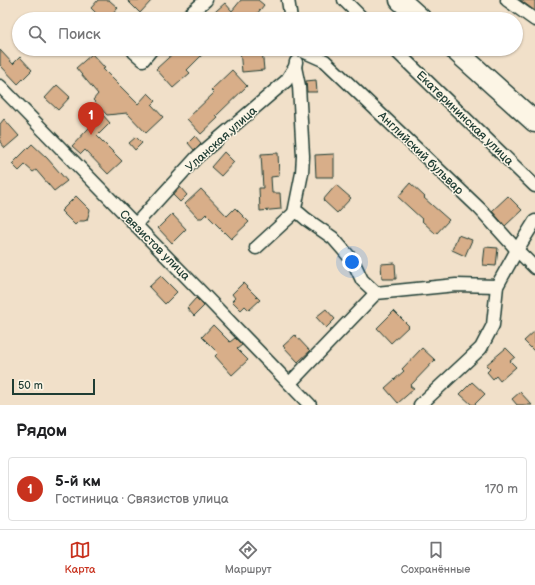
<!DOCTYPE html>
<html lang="ru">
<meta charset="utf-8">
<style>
body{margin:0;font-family:"Balsamiq Sans",sans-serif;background:#f6f6f6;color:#202124}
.scale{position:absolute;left:12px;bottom:10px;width:83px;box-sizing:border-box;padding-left:4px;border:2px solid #1f3d34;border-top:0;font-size:11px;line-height:14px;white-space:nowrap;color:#1f3d34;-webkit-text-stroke:3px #fcf5e5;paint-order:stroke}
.you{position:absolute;left:352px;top:262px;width:14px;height:14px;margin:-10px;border:3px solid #fff;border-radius:50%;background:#1a73e8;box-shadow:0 0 0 6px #1a73e833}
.badge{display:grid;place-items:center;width:26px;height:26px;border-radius:50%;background:#c8321e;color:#fff;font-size:13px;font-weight:700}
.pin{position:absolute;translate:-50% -33px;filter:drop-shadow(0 1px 2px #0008)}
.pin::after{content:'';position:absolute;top:21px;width:14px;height:12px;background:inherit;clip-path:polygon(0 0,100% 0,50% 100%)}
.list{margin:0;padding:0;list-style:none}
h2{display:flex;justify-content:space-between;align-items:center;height:52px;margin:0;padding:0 16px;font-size:17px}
h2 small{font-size:13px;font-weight:400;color:#757577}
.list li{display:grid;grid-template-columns:26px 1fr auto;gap:12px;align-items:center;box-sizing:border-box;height:64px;margin:0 8px 8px;padding:0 8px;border:1px solid #e0e0e0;border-radius:4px}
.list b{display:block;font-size:15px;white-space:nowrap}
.list p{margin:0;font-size:13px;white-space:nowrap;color:#757577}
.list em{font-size:13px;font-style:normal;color:#757577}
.icon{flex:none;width:22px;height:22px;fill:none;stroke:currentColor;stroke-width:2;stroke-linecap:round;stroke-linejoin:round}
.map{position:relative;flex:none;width:535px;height:405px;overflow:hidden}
.search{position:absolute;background:#fff;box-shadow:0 1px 3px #0004;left:12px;right:12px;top:12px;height:44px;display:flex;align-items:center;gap:10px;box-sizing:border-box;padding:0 14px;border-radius:22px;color:#757577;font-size:15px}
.sheet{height:124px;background:#fff}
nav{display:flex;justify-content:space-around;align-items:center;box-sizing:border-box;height:56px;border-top:1px solid #e0e0e0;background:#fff;font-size:11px;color:#757577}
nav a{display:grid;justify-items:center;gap:2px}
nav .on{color:#c8321e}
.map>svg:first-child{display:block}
.building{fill:#d8ae89;stroke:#1f3d34}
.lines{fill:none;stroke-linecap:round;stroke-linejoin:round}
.minor-casing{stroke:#1f3d34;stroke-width:15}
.primary-casing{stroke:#1f3d34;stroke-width:23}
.minor{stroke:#fcf5e5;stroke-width:12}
.primary{stroke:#fcf5e5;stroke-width:20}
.labels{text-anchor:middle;stroke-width:3;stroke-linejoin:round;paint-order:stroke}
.street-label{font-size:12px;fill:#1f3d34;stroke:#fcf5e5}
</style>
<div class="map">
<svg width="535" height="405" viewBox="0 0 535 405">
<rect width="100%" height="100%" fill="#f1e0c9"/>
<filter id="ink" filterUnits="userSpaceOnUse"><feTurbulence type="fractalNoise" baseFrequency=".025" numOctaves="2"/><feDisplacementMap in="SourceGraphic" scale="8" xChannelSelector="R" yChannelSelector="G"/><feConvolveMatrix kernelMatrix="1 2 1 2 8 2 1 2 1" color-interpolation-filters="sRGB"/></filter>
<g filter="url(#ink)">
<g class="building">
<polygon points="98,0 109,0 118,8 108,19 102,19 91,8"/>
<polygon points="127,0 152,0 140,13"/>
<polygon points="241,0 258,0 264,5 253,19 207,19 225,3 232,11"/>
<polygon points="520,0 535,0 535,11"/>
<polygon points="178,49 208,49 187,70 190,73 173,88 156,69"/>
<polygon points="249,49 262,49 264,70 242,72 240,50"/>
<polygon points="0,50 13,64 20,57 32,70 18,84 0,65"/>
<polygon points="92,54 105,68 103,69 138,104 148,93 156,101 152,105 163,117 146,133 127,113 107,115 93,100 98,94 76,68"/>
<polygon points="232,70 247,86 216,116 218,118 201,134 187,119 214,93 211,90"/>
<polygon points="316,80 317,92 307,92 306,81"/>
<polygon points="57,85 70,97 58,110 45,98"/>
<polygon points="102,114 110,123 97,136 122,161 108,174 85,150 81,154 72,146"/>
<polygon points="4,119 19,136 5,148 0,142 0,124"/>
<polygon points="195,136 201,143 194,150 188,143"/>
<polygon points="136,137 142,143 135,150 129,143"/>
<polygon points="32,144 47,158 67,181 54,191 36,170 33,172 25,165 19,171 12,164"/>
<polygon points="224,152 234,162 221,176 211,167"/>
<polygon points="278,153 279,176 271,177 272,193 280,193 281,209 260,211 259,188 263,188 261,154"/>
<polygon points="334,154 334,177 316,177 315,155"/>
<polygon points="410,183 425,197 424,198 449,220 436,234 422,221 423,220 398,197"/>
<polygon points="336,185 351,198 337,213 323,200"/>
<polygon points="180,187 187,195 180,202 173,195"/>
<polygon points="201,189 227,216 235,208 249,222 231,239 206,214 202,218 198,218 185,204"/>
<polygon points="76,196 90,210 87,220 84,221 79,221 75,225 61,211"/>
<polygon points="508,196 522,210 505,226 492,211"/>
<polygon points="172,214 186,229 172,243 158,228"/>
<polygon points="458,235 472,240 465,256 452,250"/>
<polygon points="485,247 498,248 496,266 483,265"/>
<polygon points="395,263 396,279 382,279 381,264"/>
<polygon points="161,276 177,292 165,304 149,287"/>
<polygon points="243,283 260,300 249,310 245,306 241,310 232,301 235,298 232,294"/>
<polygon points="196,298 204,306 194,316 187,308"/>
<polygon points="326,309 335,319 326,328 316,317"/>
<polygon points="394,311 409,326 391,343 377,328"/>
<polygon points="213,325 230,342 235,338 242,345 237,349 248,360 232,375 215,356 218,353 202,337"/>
<polygon points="535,331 535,352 524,341"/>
<polygon points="295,335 310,351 298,362 283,346"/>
<polygon points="422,348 435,360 410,386 414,389 398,403 385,388 404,371 402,369"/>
<polygon points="506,348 515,357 510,361 516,367 500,381 496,376 493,379 487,372 490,369 486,365"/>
<polygon points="472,382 485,394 474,405 472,405 460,394"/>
<polygon points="520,392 532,405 517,405 512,399"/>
</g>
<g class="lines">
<defs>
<g id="minor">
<polyline points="288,0 291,19"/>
<polyline points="344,0 363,19"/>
<polyline points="507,0 535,20"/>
<polyline points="184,19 206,0"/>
<polyline points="137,49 134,52 143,60 152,49"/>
<polyline points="298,49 325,61 480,209 517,250 535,268"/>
<polyline points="394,49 535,186"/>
<polyline points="295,67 299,86 303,156 302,173 294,213 299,213 306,219 333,238 353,261 362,280 376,293 456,285 497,286"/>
<polyline points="0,86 205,296 310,405"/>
<polyline points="135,225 197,157 286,81 295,67 296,62"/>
<polyline points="256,248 294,213"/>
<polyline points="290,383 376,293"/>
<polyline points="420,405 481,348 493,325 497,286 517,250 535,221"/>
</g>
<g id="primary">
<polyline points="400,0 421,19"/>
<polyline points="454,49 535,122"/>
</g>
</defs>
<use href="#minor" class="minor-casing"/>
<use href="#primary" class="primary-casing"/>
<use href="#minor" class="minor"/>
<use href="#primary" class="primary"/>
</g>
</g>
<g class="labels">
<g class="street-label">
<text transform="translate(465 118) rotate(44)" y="4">Екатерининская улица</text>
<text transform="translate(221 139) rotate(-42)" y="4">Уланская улица</text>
<text transform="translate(421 153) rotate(44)" y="4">Английский бульвар</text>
<text transform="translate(155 245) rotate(45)" y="4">Связистов улица</text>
</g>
</g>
</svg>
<div class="scale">50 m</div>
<div class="you"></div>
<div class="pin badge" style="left:91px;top:135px">1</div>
<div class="search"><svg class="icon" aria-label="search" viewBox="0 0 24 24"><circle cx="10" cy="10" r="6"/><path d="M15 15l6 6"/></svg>Поиск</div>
</div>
<section class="sheet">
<h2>Рядом<small></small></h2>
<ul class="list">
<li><span class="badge">1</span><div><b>5-й км</b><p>Гостиница · Связистов улица</p></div><em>170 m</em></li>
</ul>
</section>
<nav>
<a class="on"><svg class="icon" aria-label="map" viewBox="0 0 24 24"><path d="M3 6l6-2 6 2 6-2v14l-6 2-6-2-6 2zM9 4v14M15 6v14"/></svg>Карта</a>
<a><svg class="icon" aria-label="directions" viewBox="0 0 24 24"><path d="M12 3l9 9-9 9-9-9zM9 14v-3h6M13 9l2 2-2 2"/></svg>Маршрут</a>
<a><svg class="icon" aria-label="saved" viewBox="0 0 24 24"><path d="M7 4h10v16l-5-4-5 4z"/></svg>Сохранённые</a>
</nav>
